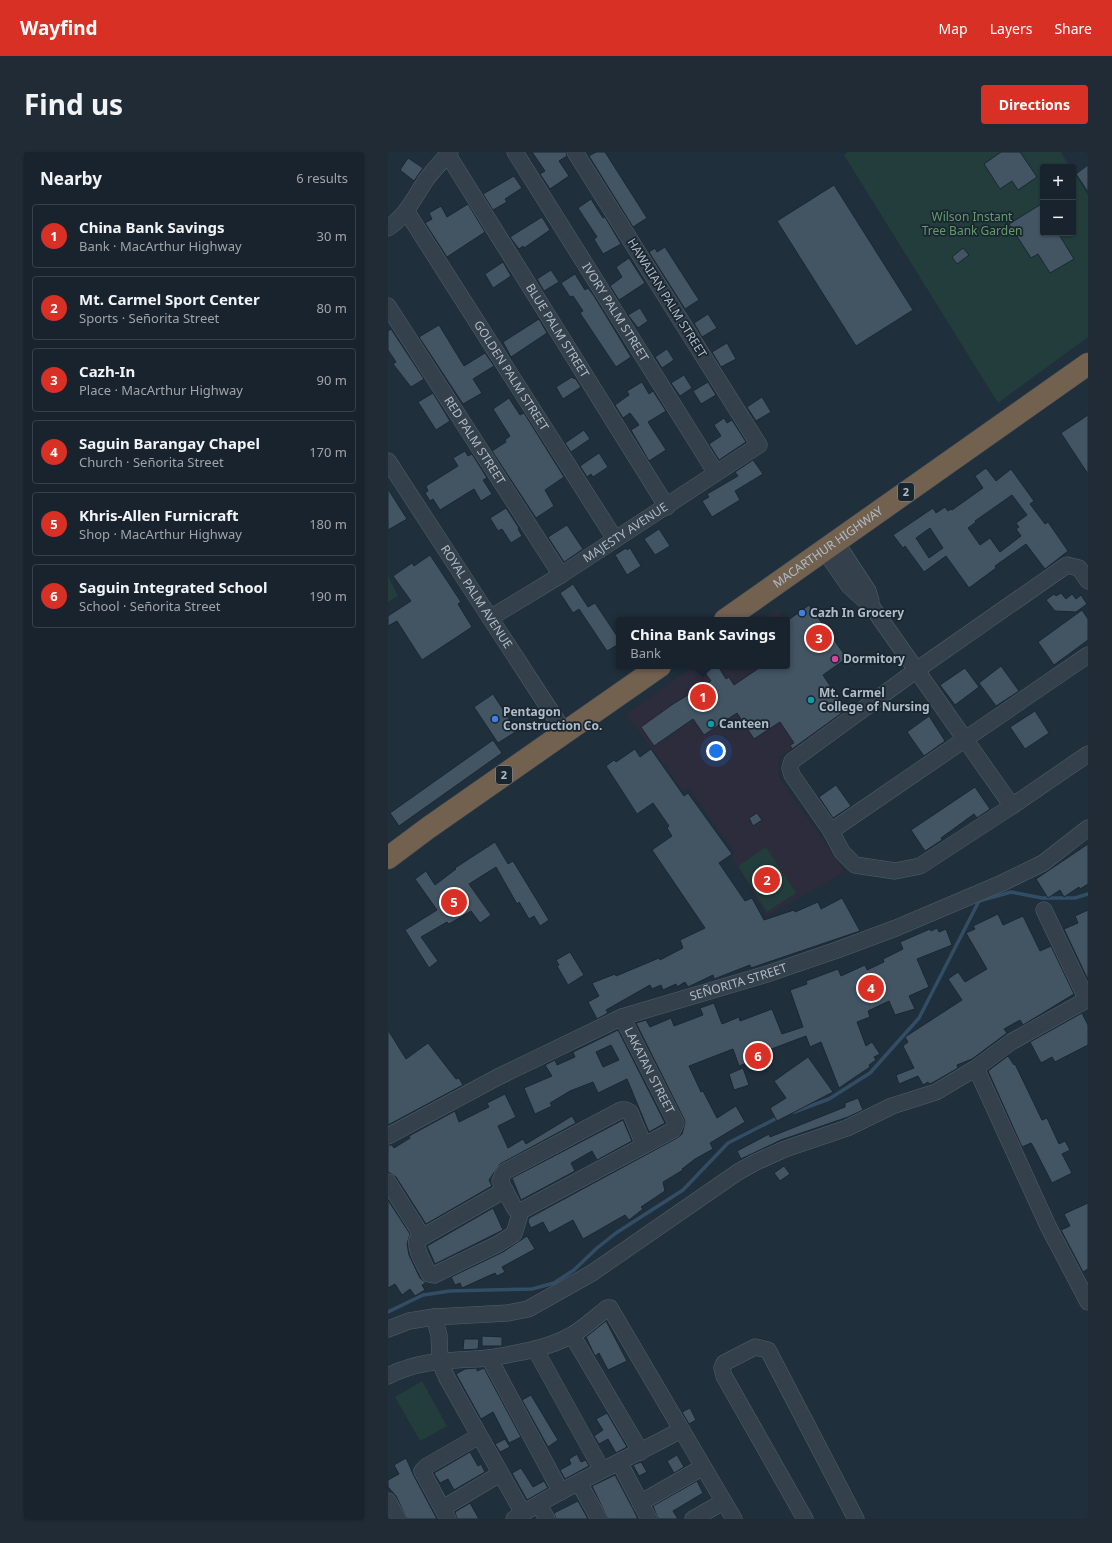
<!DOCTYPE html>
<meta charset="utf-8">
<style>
body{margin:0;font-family:"Noto Sans",sans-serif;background:#212b35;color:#f1f3f6}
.controls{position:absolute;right:12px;top:12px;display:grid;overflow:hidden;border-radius:4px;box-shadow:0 1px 3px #0004}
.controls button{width:36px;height:36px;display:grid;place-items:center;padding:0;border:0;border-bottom:1px solid #364049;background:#18232d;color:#f1f3f6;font:20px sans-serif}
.you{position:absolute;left:328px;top:599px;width:14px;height:14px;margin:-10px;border:3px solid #fff;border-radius:50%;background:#1a73e8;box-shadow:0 0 0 6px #1a73e833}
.badge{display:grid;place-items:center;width:26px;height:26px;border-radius:50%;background:#d93025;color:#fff;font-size:13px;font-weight:700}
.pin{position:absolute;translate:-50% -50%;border:2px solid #fff;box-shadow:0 1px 4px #0006}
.popup{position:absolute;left:228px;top:465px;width:174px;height:52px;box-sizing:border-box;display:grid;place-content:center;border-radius:4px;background:#18232d;filter:drop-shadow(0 1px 3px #0005);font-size:13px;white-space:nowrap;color:#9fa4aa}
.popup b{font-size:15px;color:#f1f3f6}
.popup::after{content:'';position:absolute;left:50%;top:100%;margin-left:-8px;border:8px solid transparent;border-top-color:#18232d}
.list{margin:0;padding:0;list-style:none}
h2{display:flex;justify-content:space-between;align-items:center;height:52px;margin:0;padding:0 16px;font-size:17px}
h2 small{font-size:13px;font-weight:400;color:#9fa4aa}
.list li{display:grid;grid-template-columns:26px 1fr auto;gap:12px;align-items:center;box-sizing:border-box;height:64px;margin:0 8px 8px;padding:0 8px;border:1px solid #364049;border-radius:4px}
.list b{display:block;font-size:15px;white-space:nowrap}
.list p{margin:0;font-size:13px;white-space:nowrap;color:#9fa4aa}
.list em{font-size:13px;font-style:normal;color:#9fa4aa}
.map{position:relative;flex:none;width:700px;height:1367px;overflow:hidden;border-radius:4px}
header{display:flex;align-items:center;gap:24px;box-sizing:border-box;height:56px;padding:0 20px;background:#d93025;color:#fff}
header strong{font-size:19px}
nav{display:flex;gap:22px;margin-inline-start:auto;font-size:14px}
.intro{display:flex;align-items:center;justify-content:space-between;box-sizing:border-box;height:96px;padding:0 24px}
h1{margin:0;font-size:28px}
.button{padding:10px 18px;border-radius:4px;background:#d93025;color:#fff;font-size:14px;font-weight:700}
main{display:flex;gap:24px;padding:0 24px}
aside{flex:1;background:#18232d;border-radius:4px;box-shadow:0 1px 3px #0004}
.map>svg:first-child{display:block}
.medical{fill:#2c2c3c}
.green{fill:#223d3c}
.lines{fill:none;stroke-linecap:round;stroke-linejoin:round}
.stream{stroke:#324e65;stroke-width:3.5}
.building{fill:#435563;stroke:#1b2833;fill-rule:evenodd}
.minor-casing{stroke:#525f6a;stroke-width:17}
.highway-casing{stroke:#3f4c57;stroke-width:23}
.minor{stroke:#34414c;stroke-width:16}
.highway{stroke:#736150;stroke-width:22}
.shop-dot{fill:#3f7fe0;stroke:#192630;stroke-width:1.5}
.hotel-dot{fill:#d1479c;stroke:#192630;stroke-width:1.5}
.culture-dot{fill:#0f9aa8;stroke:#192630;stroke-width:1.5}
.labels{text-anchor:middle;stroke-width:3.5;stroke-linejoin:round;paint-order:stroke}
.shield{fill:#192630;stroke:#828f9a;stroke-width:1}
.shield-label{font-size:11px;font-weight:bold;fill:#afbcc8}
.park-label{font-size:12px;fill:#649b69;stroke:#192630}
.street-label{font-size:12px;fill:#afbcc8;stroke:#192630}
.poi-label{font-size:12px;font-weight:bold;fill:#afbcc8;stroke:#192630;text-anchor:start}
</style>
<header>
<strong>Wayfind</strong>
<nav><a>Map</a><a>Layers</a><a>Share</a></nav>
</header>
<div class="intro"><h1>Find us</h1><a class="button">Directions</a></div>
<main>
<aside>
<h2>Nearby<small>6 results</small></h2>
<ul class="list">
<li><span class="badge">1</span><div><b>China Bank Savings</b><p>Bank · MacArthur Highway</p></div><em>30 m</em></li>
<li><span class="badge">2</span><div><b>Mt. Carmel Sport Center</b><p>Sports · Señorita Street</p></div><em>80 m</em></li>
<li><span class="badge">3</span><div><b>Cazh-In</b><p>Place · MacArthur Highway</p></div><em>90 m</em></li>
<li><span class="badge">4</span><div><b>Saguin Barangay Chapel</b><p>Church · Señorita Street</p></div><em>170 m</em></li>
<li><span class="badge">5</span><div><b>Khris-Allen Furnicraft</b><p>Shop · MacArthur Highway</p></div><em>180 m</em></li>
<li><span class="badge">6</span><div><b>Saguin Integrated School</b><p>School · Señorita Street</p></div><em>190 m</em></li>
</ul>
</aside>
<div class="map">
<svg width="700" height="1367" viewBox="0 0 700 1367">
<rect width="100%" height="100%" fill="#202f3c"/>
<g class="medical">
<polygon points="389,457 395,468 373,468"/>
<polygon points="307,514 399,514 430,516 461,563 407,600 404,597 391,605 390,624 457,720 379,764 343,704 347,701 300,636 295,639 238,562"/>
</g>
<g class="green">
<polygon points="460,0 673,0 682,15 655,15 655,81 685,81 685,19 700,43 700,185 610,251 456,3"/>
<polygon points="0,423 10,444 0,450"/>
<polygon points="378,695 408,741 379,760 350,714"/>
<polygon points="34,1229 59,1274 32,1289 7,1245"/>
</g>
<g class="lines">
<g class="stream">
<polyline points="406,960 441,947 482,921 531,866 591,749 623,740 654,746 687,746 700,742"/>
<polyline points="0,1160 35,1143 62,1139 144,1137 166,1131 186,1118 209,1096 228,1081 295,1038 340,991 391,965"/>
</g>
</g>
<g class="building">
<polygon points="144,0 178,0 179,4 171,9 181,24 162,37 152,22 157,19"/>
<polygon points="208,0 217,0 259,66 245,75 201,4"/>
<polygon points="613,0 632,0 649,25 630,38 624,29 612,37 596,12"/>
<polygon points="20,6 35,16 26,29 12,18"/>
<polygon points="700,13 700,40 688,22"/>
<polygon points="126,24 134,36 117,47 119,50 105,58 95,42"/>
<polygon points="446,33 525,158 468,194 389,69"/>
<polygon points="203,47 215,66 217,65 233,92 215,102 206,87 209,85 190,56"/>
<polygon points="655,51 655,81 670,81 686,107 662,121 650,102 643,106 621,72"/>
<polygon points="80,52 97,80 59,105 37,71 44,67 41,61 53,54 59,65"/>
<polygon points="154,65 162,78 136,96 135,94 131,97 122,85"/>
<polygon points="277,95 311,148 297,157 261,100 267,96 269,100"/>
<polygon points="575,96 581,103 569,112 564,105"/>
<polygon points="241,106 257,131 231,148 222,134 234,125 228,115"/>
<polygon points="115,110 123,124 105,136 97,122"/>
<polygon points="163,118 171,130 156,139 149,127"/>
<polygon points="187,122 197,138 200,136 206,144 243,205 228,215 192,161 195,159 185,144 182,145 173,131"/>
<polygon points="252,156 260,169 250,176 240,163"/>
<polygon points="320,162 329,176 314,185 306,171"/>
<polygon points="151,167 159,181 123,205 115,190"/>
<polygon points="51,173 76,214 97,201 106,214 85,227 94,241 75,252 31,185"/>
<polygon points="3,177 36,227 23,235 5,212 8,210 0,198 0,179"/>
<polygon points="339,191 348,207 333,215 324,200"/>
<polygon points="279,197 286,208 274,216 267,205"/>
<polygon points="296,223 304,236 292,244 283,231"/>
<polygon points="184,225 186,227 187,226 193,235 175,247 168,235"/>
<polygon points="254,230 261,242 265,239 278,259 260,270 278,298 261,309 243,278 251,273 242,261 235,266 227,253 241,243 239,239"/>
<polygon points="320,230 328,243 313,252 305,239"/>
<polygon points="45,241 62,269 48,278 30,250"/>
<polygon points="374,245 383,260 368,269 359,255"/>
<polygon points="121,246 132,263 136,261 176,325 157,338 166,354 148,366 104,299 118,290 117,288 122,284 105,257"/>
<polygon points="700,263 700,322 673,281"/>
<polygon points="336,266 339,271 344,268 358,290 331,308 321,292 333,284 326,273"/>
<polygon points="196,278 202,287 183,300 177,291"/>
<polygon points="77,299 80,304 84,302 99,326 95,328 104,342 93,349 86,337 52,358 45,347 42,349 37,341 40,339 38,334 70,314 65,306"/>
<polygon points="211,301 220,315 205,325 203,322 199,325 192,314"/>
<polygon points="365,308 375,322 347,339 352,348 324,365 314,349 321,345 319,342 350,324 347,320"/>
<path d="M598,316l10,13 15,-12 23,32 -4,3 15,20 3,-2 20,29 -23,18 -19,-25 -31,22 1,2 -27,20 -23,-32 -22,16 -19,-26 -2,2 -10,-13 40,-27 3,5 9,-6 3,4 3,-2 1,1 31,-22 -8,-12zM624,343l15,20 -11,8 3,4 -3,2 5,7 -21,16 -10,-14 -10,7 -12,-17 8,-6 -1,-1zM542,376l13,20 -14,10 -13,-20z"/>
<polygon points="0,337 19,367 0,378"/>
<polygon points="118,356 131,376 130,377 134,384 123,391 114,377 110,379 102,366"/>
<polygon points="179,373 195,397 176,410 160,385"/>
<polygon points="271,377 282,394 267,403 256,387"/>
<polygon points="238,396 239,398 242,396 253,414 239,423 227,403"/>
<polygon points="42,403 73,450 70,452 84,475 34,508 9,469 0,474 0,464 23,449 5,424 24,411 26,414"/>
<polygon points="185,432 200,455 207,451 231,487 231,492 219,499 191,457 185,461 172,441"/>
<polygon points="673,441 678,447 684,442 688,447 693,443 699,452 688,460 667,459 658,448 666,442 668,444"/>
<polygon points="421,453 459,506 435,523 458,558 404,597 402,593 406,591 392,570 366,587 349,561 316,583 305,567 266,594 253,575 285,552 323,529 317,521 327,514 330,514 338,527 341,525 346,533 374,514 399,514 399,469"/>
<polygon points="694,458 700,467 700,488 666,513 650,490"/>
<polygon points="613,514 631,539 608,554 591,531"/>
<polygon points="577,516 591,535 567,553 552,533"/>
<polygon points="105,542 129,579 110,591 86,555"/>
<polygon points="647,559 661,581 637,597 622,575"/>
<polygon points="541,564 557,589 536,604 519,580"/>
<polygon points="105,588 114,601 11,674 2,661"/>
<polygon points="247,597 252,605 263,597 296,644 300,641 344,702 331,711 357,749 364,746 376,768 406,758 407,760 430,750 433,757 454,746 472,779 363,816 362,813 326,827 325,823 300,835 297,830 289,835 288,832 275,838 273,833 264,837 262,833 218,858 220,861 209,867 200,850 211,844 204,831 227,822 228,824 271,806 272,808 295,796 292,788 317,776 264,698 284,684 279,676 281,674 265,651 249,662 218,614 226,608 228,610"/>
<polygon points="448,633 463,654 445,666 431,645"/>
<polygon points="587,635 602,657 589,666 586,662 553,686 554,688 537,699 523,678"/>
<polygon points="369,661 374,668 365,674 361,666"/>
<polygon points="107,690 120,712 125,709 161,768 152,774 146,764 141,767 131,750 129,752 108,715 81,732 103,763 92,771 83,759 61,772 59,770 33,785 50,809 41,816 17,778 49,758 27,727 38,719 47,733 68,717 67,716"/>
<polygon points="700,692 700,732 692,737 691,735 676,745 672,738 660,746 648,727"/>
<polygon points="700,758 700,828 676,777 690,771 687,764"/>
<polygon points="610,762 615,773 635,764 652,799 663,794 686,842 635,873 632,868 616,877 619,881 584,907 569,913 570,916 544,931 541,932 540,930 535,933 530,924 511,932 508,923 526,916 515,894 520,890 517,885 574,848 560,827 570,820 577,830 599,817 578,781 587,777 585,774"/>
<polygon points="549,776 551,780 558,777 564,793 529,807 541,835 521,844 527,857 507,863 501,849 480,859 482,865 469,870 478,894 484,890 492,902 486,905 488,908 481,913 482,915 451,936 433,890 422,895 418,884 378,899 379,903 351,914 345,897 301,914 313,940 315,939 329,966 348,954 357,970 322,991 325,997 307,1007 294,1017 295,1018 275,1030 277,1039 253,1055 255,1057 241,1068 237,1063 195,1087 185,1068 161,1081 155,1070 143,1076 140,1070 141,1066 289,986 294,982 297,971 296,967 248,871 258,868 262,875 283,866 286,874 315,863 312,856 326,851 334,872 351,865 352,869 384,857 394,882 415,875 402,838 419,832 418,829 450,817 453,824 477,813 479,818 496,810 495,807 515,797 512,790 542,777 543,779"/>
<polygon points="182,800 196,823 180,833 169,814 171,813 168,808"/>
<polygon points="694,861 700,873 700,893 667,910 664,905 653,911 642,890"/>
<polygon points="0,878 18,907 40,891 68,927 71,926 75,933 0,973"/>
<path d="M230,878l47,93 -16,9 -22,-53 -29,14 -5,-11 -23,9 -20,12 2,3 -17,8 -11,-26 28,-12 -7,-11 10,-5 2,5 18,-8 -2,-5zM223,893l8,15 -16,7 -7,-15z"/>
<polygon points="620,904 626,913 627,912 654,968 659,966 671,992 677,989 682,998 674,1002 684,1021 664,1031 645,994 643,991 634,995 600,919"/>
<polygon points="420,905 445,940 389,969 382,956 398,946 386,929"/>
<polygon points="355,916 361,933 346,938 341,922"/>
<polygon points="117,942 128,965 110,974 120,996 135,987 138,992 184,964 188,971 112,1012 101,1028 104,1034 38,1072 8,1025 0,1020 0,993 4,993 6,996 22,986 21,984 67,959 71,970 101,955 99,951"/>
<polygon points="470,946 475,958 460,965 393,988 353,1007 349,999 381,982 382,985 457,955 457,951"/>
<polygon points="235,968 244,989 209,1008 204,999 183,1011 187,1019 133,1048 124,1026"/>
<polygon points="396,1014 402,1022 392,1029 386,1021"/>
<polygon points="0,1048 22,1082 19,1092 21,1103 32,1126 38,1131 34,1133 37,1138 27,1144 22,1137 14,1143 7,1132 0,1136"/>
<polygon points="700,1051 700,1117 695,1120 673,1078 682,1074 676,1062"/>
<polygon points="105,1056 115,1078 47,1112 39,1094"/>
<polygon points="139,1084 147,1097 114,1115 117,1120 109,1124 107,1121 74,1136 72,1131 67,1133 63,1125 115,1100"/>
<polygon points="218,1169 239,1209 220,1218 211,1201 207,1204 198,1185"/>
<polygon points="94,1184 114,1185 114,1194 94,1194"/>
<polygon points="76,1187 91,1187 90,1197 75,1198"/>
<polygon points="89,1216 89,1219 96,1216 133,1285 121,1291 105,1260 93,1267 68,1222 77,1217"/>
<polygon points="143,1243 170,1288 160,1295 134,1248"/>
<polygon points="302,1256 308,1268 301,1272 294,1260"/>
<polygon points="219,1261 239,1295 228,1301 220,1287 211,1292 206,1284 215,1278 208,1267"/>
<polygon points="117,1287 122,1295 112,1300 107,1292"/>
<polygon points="82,1300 90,1314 93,1312 97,1320 66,1338 60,1327 52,1331 46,1321"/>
<polygon points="189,1302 193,1310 198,1308 201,1314 177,1327 172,1318 183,1312 181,1307"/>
<polygon points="289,1303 296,1315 286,1321 279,1309"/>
<polygon points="18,1306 26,1324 49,1367 19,1367 8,1344 0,1335 0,1328 11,1322 6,1313"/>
<polygon points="253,1310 259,1320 251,1324 245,1313"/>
<polygon points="133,1316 145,1335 156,1329 160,1336 139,1348 124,1321"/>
<polygon points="227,1323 244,1355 250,1367 220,1367 204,1334"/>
<polygon points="309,1329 315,1341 285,1359 290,1367 270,1367 265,1354"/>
<polygon points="190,1349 200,1367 168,1367 166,1361"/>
<polygon points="82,1351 91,1367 69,1367 67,1360"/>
</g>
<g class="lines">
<defs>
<g id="minor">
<path id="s1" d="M127,0l201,321"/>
<path id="s2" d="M60,3l219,352"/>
<path id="s3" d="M19,60l208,327"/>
<path d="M0,76c18,-12 26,-30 38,-48 7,-10 16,-19 24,-28"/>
<path id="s4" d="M0,154l173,269"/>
<path id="s5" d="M0,309l177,272"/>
<polyline points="448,390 480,439 483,449"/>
<polyline points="436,398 461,434 484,455 624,654"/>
<polyline points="700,429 691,416 679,413 530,517 404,609 402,616 404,623 443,679 454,700 467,713 507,719 532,714 624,654 700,602"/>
<path id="s6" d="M102,466l71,-43 198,-130 -184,-293"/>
<polyline points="443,679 700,503"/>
<polyline points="656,758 699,848"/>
<path id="s7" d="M234,865l54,106 -3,7 -152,81 -6,-2 -15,-28 4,-9 117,-62h5l4,2 14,33"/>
<polyline points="588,916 660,1074 700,1150"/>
<path id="s8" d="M0,984l110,-59 124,-60 145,-43 70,-24 59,-22 106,-45 41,-20 45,-35"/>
<polyline points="0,1030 34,1084"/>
<path d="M117,1038l-88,50c-2,11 7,23 12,34l5,1 64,-31 16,-10 7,-23"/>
<polyline points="46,1165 120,1161 140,1157 204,1121 350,1020 368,1010 397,997 459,976 504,954 548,940 588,916 623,890 700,847"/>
<polyline points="0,1177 21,1169 46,1165 51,1183 52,1210 59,1226 135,1361"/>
<polyline points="184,1183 253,1300"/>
<polyline points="147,1197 214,1318"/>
<path d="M101,1206c28,-5 58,-9 83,-23 13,-8 24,-18 35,-27h3l124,211"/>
<path d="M0,1224c33,-17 64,-15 101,-18l72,134"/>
<polyline points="231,1310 261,1367"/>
<polyline points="191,1331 211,1367"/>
<polyline points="0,1349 10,1367"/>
<polyline points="252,1351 315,1315"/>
<polyline points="151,1353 159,1367"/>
<polyline points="55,1356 112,1322"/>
<polyline points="60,1367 34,1319 39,1314 91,1284"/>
<path d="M126,1367c53,-34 112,-59 167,-89"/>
<polyline points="305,1367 335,1350"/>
<polyline points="417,1367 336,1224 334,1216 336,1211 367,1195 380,1198 468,1367"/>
</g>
<g id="highway">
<path id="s9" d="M337,468l363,-256"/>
<polyline points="0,706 40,676 272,514"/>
</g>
</defs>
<use href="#minor" class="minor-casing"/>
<use href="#highway" class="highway-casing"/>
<use href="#minor" class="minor"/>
<use href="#highway" class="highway"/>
</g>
<g class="shop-dot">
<circle cx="414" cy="461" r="4"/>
<circle cx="107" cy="567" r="4"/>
</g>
<circle class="hotel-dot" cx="447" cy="507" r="4"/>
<g class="culture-dot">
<circle cx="423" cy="548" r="4"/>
<circle cx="323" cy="572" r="4"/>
</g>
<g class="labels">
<g class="shield">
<rect x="510" y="331" width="16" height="18" rx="3"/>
<rect x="108" y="614" width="16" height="18" rx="3"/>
</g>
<g class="shield-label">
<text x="518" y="344">2</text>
<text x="116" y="627">2</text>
</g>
<g class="park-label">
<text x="584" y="69">Wilson Instant<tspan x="584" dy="14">Tree Bank Garden</tspan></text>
</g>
<g class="street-label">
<text transform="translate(279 146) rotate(58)" y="4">HAWAIIAN PALM STREET</text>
<text dy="4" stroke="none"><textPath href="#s1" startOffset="189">IVORY PALM STREET</textPath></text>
<text dy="4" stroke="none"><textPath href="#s2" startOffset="207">BLUE PALM STREET</textPath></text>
<text dy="4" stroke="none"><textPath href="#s3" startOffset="194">GOLDEN PALM STREET</textPath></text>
<text dy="4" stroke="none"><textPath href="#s4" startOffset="160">RED PALM STREET</textPath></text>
<text dy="4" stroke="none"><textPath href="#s6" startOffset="160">MAJESTY AVENUE</textPath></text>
<text dy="4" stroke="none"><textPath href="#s9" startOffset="126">MACARTHUR HIGHWAY</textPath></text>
<text dy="4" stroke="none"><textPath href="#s5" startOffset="162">ROYAL PALM AVENUE</textPath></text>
<text dy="4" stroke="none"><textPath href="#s8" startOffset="384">SEÑORITA STREET</textPath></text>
<text dy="4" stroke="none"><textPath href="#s7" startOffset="60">LAKATAN STREET</textPath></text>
</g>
<g class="poi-label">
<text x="422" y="465">Cazh In Grocery</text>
<text x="455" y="511">Dormitory</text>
<text x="431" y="545">Mt. Carmel<tspan x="431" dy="14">College of Nursing</tspan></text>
<text x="115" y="564">Pentagon<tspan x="115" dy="14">Construction Co.</tspan></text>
<text x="331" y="576">Canteen</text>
</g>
</g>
</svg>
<div class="controls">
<button>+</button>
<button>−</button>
</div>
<div class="you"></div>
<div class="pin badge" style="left:315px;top:545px">1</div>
<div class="popup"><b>China Bank Savings</b>Bank</div>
<div class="pin badge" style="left:379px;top:728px">2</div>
<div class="pin badge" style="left:431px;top:486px">3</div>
<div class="pin badge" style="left:483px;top:836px">4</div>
<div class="pin badge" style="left:66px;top:750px">5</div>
<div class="pin badge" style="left:370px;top:904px">6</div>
</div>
</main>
